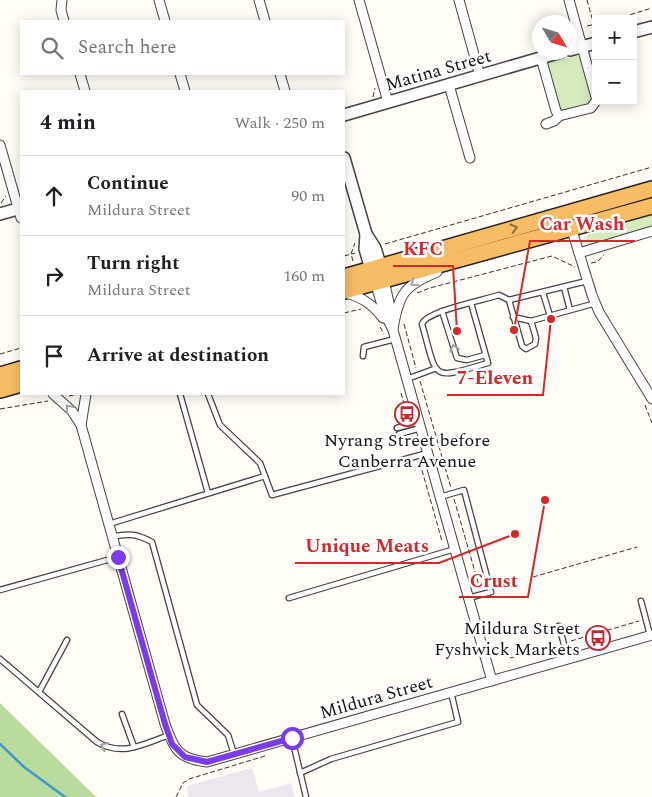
<!DOCTYPE html>
<meta charset="utf-8">
<style>
body{margin:0;font-family:Spectral,serif;background:#f2f2f2;color:#202124}
.controls{position:absolute;right:15px;top:15px;display:grid;overflow:hidden;border-radius:0px;box-shadow:0 2px 12px #0003}
.controls button{width:45px;height:45px;display:grid;place-items:center;padding:0;border:0;border-bottom:1px solid #e0e0e0;background:#fff;color:#202124;font:25px sans-serif}
.compass{position:absolute;left:532px;top:15px;width:45px;height:45px;border-radius:50%;background:#fff;box-shadow:0 2px 12px #0003;rotate:128deg}
.stop{position:absolute;width:15px;height:15px;margin:-11px;border:4px solid #7c3aed;border-radius:50%;background:#fff}
.stop.end{background:#7c3aed;border-color:#fff;box-shadow:0 1px 5px #0008}
.list{margin:0;padding:0;list-style:none}
h2{display:flex;justify-content:space-between;align-items:center;height:65px;margin:0;padding:0 20px;font-size:21px}
h2 small{font-size:16px;font-weight:400;color:#757577}
.list li{display:grid;grid-template-columns:32px 1fr auto;gap:15px;align-items:center;box-sizing:border-box;height:80px;padding:0 20px;border-top:1px solid #e0e0e0}
.list b{display:block;font-size:19px;white-space:nowrap}
.list p{margin:0;font-size:16px;white-space:nowrap;color:#757577}
.list em{font-size:16px;font-style:normal;color:#757577}
.icon{flex:none;width:28px;height:28px;fill:none;stroke:currentColor;stroke-width:2;stroke-linecap:round;stroke-linejoin:round}
.map{position:relative;flex:none;width:652px;height:797px;overflow:hidden}
.search{position:absolute;background:#fff;box-shadow:0 2px 12px #0003;left:20px;top:20px;width:325px;height:55px;display:flex;align-items:center;gap:12px;box-sizing:border-box;padding:0 18px;border-radius:0px;color:#757577;font-size:19px}
.panel{position:absolute;background:#fff;box-shadow:0 2px 12px #0003;left:20px;top:90px;width:325px;height:305px;border-radius:0px}
.map>svg:first-child{display:block}
.industrial{fill:#eee6ef}
.green{fill:#d5ebbd}
.forest{fill:#b9dc9c}
.lines{fill:none;stroke-linecap:round;stroke-linejoin:round}
.stream{stroke:#3f96cf;stroke-width:2.5}
.service-casing{stroke:#444;stroke-width:7}
.minor-casing{stroke:#444;stroke-width:11}
.tertiary-casing{stroke:#444;stroke-width:14}
.trunk-casing{stroke:#222;stroke-width:18}
.path{stroke:#333;stroke-width:1;stroke-dasharray:5 2.5;stroke-linecap:butt}
.service{stroke:#fff;stroke-width:4.5}
.minor{stroke:#fff;stroke-width:9}
.tertiary{stroke:#fff;stroke-width:11}
.trunk{stroke:#f7bc64;stroke-width:15}
.oneway{stroke:#906f3f}
.oneway2{stroke:#a0a0a0}
.route{stroke:#7c3aed;stroke-width:6}
.labels{text-anchor:middle;stroke-width:5;stroke-linejoin:round;paint-order:stroke}
.street-label{font-size:18px;fill:#111;stroke:#fff}
.poi-label{font-size:18px;fill:#111;stroke:#fff}
.leader{fill:none;stroke:#d62828;stroke-width:2}
.callout-dot{fill:#d62828;stroke:#fff;stroke-width:2}
.callout-label{font-size:19px;text-anchor:middle;font-weight:bold;fill:#d62828;stroke:#fff;stroke-width:5;stroke-linejoin:round;paint-order:stroke}
</style>
<div class="map">
<svg width="652" height="797" viewBox="0 0 652 797">
<rect width="100%" height="100%" fill="#fffdf5"/>
<polygon class="industrial" points="252,768 259,792 291,783 295,797 188,797 187,786"/>
<g class="green">
<polygon points="580,55 593,99 592,103 563,112 560,110 547,65 549,62"/>
<polygon points="652,213 652,227 591,245 586,243 586,238 588,235"/>
</g>
<polygon class="forest" points="0,703 93,794 97,797 0,797"/>
<g class="lines">
<polyline class="stream" points="0,744 24,767 65,797"/>
<defs>
<g id="service">
<polyline points="564,287 570,310"/>
<polyline points="543,293 550,316"/>
<polyline points="509,300 587,281"/>
<path d="M471,303l17,60c-58,17 -50,18 -66,-39 4,-13 62,-24 77,-29l10,5 13,46 4,3 9,-5 1,-6 -5,-17"/>
<polyline points="442,311 457,358 467,360 485,355"/>
<polyline points="513,317 531,321 596,303"/>
<polyline points="363,356 364,347 395,339"/>
<polyline points="407,379 434,369"/>
<polyline points="180,394 208,493"/>
<polyline points="208,394 220,425 260,463 272,495 428,453"/>
<polyline points="397,428 419,422"/>
<polyline points="399,434 421,428"/>
<polyline points="440,497 464,490 491,592 468,598"/>
<polyline points="109,524 265,476"/>
<path d="M112,537c17,-4 25,-3 40,5l45,163 31,30 6,19"/>
<polyline points="0,590 118,557"/>
<polyline points="289,598 455,549"/>
<polyline points="641,601 650,635"/>
<polyline points="559,626 568,659"/>
<path d="M0,659l97,83c25,15 47,2 72,-7"/>
<polyline points="39,692 67,640"/>
<polyline points="122,714 134,747"/>
<polyline points="292,738 306,797"/>
<polyline points="300,773 331,759 458,722 451,692"/>
</g>
<g id="minor">
<polyline points="62,0 61,10 64,21"/>
<polyline points="159,0 165,21"/>
<polyline points="259,0 265,21"/>
<polyline points="359,0 388,102"/>
<polyline points="459,0 480,76"/>
<polyline points="569,0 596,97"/>
<polyline points="541,58 556,111 559,116 591,108 596,101"/>
<polyline points="80,74 85,91"/>
<polyline points="180,74 185,91"/>
<polyline points="280,74 285,91"/>
<polyline points="449,85 470,158"/>
<polyline points="546,124 554,121 559,116"/>
<polyline points="0,145 21,218"/>
<polyline points="570,224 592,295 599,312 652,399"/>
<polyline points="579,253 652,231"/>
<polyline points="384,280 392,317"/>
<polyline points="375,282 384,312 393,330 492,681"/>
<path d="M345,293c17,4 27,11 38,25"/>
<path d="M393,329c6,-36 11,-43 44,-57"/>
<path d="M53,394l19,17 9,14 84,299c9,26 14,35 42,38l445,-127"/>
<polyline points="81,425 86,394"/>
</g>
<g id="tertiary">
<polyline points="633,32 652,27"/>
<polyline points="570,50 596,43"/>
<polyline points="344,115 561,52"/>
<polyline points="344,158 366,234 375,248 383,274"/>
<polyline points="0,214 21,208"/>
<polyline points="366,234 365,249 373,276"/>
</g>
<g id="trunk">
<polyline points="344,277 652,189"/>
<polyline points="344,291 652,206"/>
<polyline points="0,375 21,369"/>
<polyline points="0,390 21,384"/>
</g>
</defs>
<use href="#service" class="service-casing"/>
<use href="#minor" class="minor-casing"/>
<use href="#tertiary" class="tertiary-casing"/>
<use href="#trunk" class="trunk-casing"/>
<g class="path">
<polyline points="587,0 594,25"/>
<polyline points="616,19 652,8"/>
<polyline points="587,26 596,24"/>
<polyline points="373,97 375,88"/>
<polyline points="1,203 6,196"/>
<polyline points="385,244 652,167"/>
<polyline points="344,256 355,253"/>
<polyline points="353,261 351,254 355,243"/>
<polyline points="591,263 597,262 604,255"/>
<polyline points="417,293 430,288 552,256 575,267"/>
<polyline points="344,313 361,309"/>
<polyline points="404,324 416,368"/>
<polyline points="380,327 384,334"/>
<polyline points="0,354 21,348"/>
<polyline points="420,381 451,488"/>
<polyline points="401,393 408,418"/>
<polyline points="69,396 78,394"/>
<polyline points="645,405 652,423"/>
<polyline points="0,409 48,401"/>
<polyline points="413,436 416,449"/>
<polyline points="420,463 442,541"/>
<polyline points="454,499 480,589"/>
<polyline points="533,577 637,547"/>
<polyline points="571,641 639,621"/>
<polyline points="510,658 558,645"/>
<polyline points="176,797 183,783 189,779 265,756"/>
</g>
<use href="#service" class="service"/>
<use href="#minor" class="minor"/>
<use href="#tertiary" class="tertiary"/>
<use href="#trunk" class="trunk"/>
</g>
<defs><path id="oneway-chevron" d="M-2-3.5L2.5 0L-2 3.5" fill="none" stroke-width="1.6" stroke-linecap="round" stroke-linejoin="round" transform="scale(1.25)"/></defs>
<use class="oneway" href="#oneway-chevron" transform="translate(514 228) rotate(-16)"/>
<g class="oneway2">
<use href="#oneway-chevron" transform="translate(414 283) rotate(145)"/>
<use href="#oneway-chevron" transform="translate(454 348) rotate(-108)"/>
<use href="#oneway-chevron" transform="translate(69 408) rotate(-130)"/>
<use href="#oneway-chevron" transform="translate(104 746) rotate(-155)"/>
</g>
<g class="lines">
<polyline class="route" points="118,557 165,724 172,744 185,757 207,762 292,738"/>
</g>
<defs>
<symbol id="bus-ring" viewBox="-11 -11 22 22"><circle r="9.5" fill="#fff" stroke="#c4262e" stroke-width="1.5"/><path d="M-5-6H5V4H4V6H2V4H-2V6H-4V4H-5ZM-3.5-4V0h7V-4ZM-3.5 1.2v1.5H-2V1.2ZM2 1.2v1.5H3.5V1.2Z" fill="#c4262e"/></symbol>
</defs>
<g fill-rule="evenodd">
<use href="#bus-ring" x="393" y="400" width="28" height="28"/>
<use href="#bus-ring" x="584" y="624" width="28" height="28"/>
</g>
<g class="labels">
<g class="street-label">
<text transform="translate(438 70) rotate(-16)" y="6">Matina Street</text>
<text transform="translate(376 697) rotate(-16)" y="6">Mildura Street</text>
</g>
<g class="poi-label">
<text x="407" y="446">Nyrang Street before<tspan x="407" dy="21">Canberra Avenue</tspan></text>
<text x="580" y="634" text-anchor="end">Mildura Street<tspan x="580" dy="21">Fyshwick Markets</tspan></text>
</g>
</g>
<path class="leader" d="M514 330L530 241H635M457 331L453 266H393M551 319L543 395H447M515 534L439 563H295M545 500L528 597H459"/>
<g class="callout-dot">
<circle cx="514" cy="330" r="5"/>
<circle cx="457" cy="331" r="5"/>
<circle cx="551" cy="319" r="5"/>
<circle cx="515" cy="534" r="5"/>
<circle cx="545" cy="500" r="5"/>
</g>
<g class="callout-label">
<text x="582" y="230">Car Wash</text>
<text x="423" y="255">KFC</text>
<text x="495" y="384">7-Eleven</text>
<text x="367" y="552">Unique Meats</text>
<text x="494" y="587">Crust</text>
</g>
</svg>
<div class="controls">
<button>+</button>
<button>−</button>
</div>
<svg class="compass" viewBox="-18 -18 36 36"><path d="M0-13l5 13h-10z" fill="#e53935"/><path d="M0 13l5-13h-10z" fill="#757577"/></svg>
<div class="stop" style="left:292px;top:738px"></div>
<div class="stop end" style="left:118px;top:557px"></div>
<div class="search"><svg class="icon" aria-label="search" viewBox="0 0 24 24"><circle cx="10" cy="10" r="6"/><path d="M15 15l6 6"/></svg>Search here</div>
<section class="panel">
<h2>4 min<small>Walk · 250 m</small></h2>
<ul class="list">
<li><svg class="icon" aria-label="ahead" viewBox="0 0 24 24"><path d="M12 20V5M6 11l6-6 6 6"/></svg><div><b>Continue</b><p>Mildura Street</p></div><em>90 m</em></li>
<li><svg class="icon" aria-label="right" viewBox="0 0 24 24"><path d="M7 20v-9h11M14 6l5 5-5 5"/></svg><div><b>Turn right</b><p>Mildura Street</p></div><em>160 m</em></li>
<li><svg class="icon" aria-label="arrive" viewBox="0 0 24 24"><path d="M6 21V4h12l-3 4 3 4H6"/></svg><div><b>Arrive at destination</b></div></li>
</ul>
</section>
</div>
